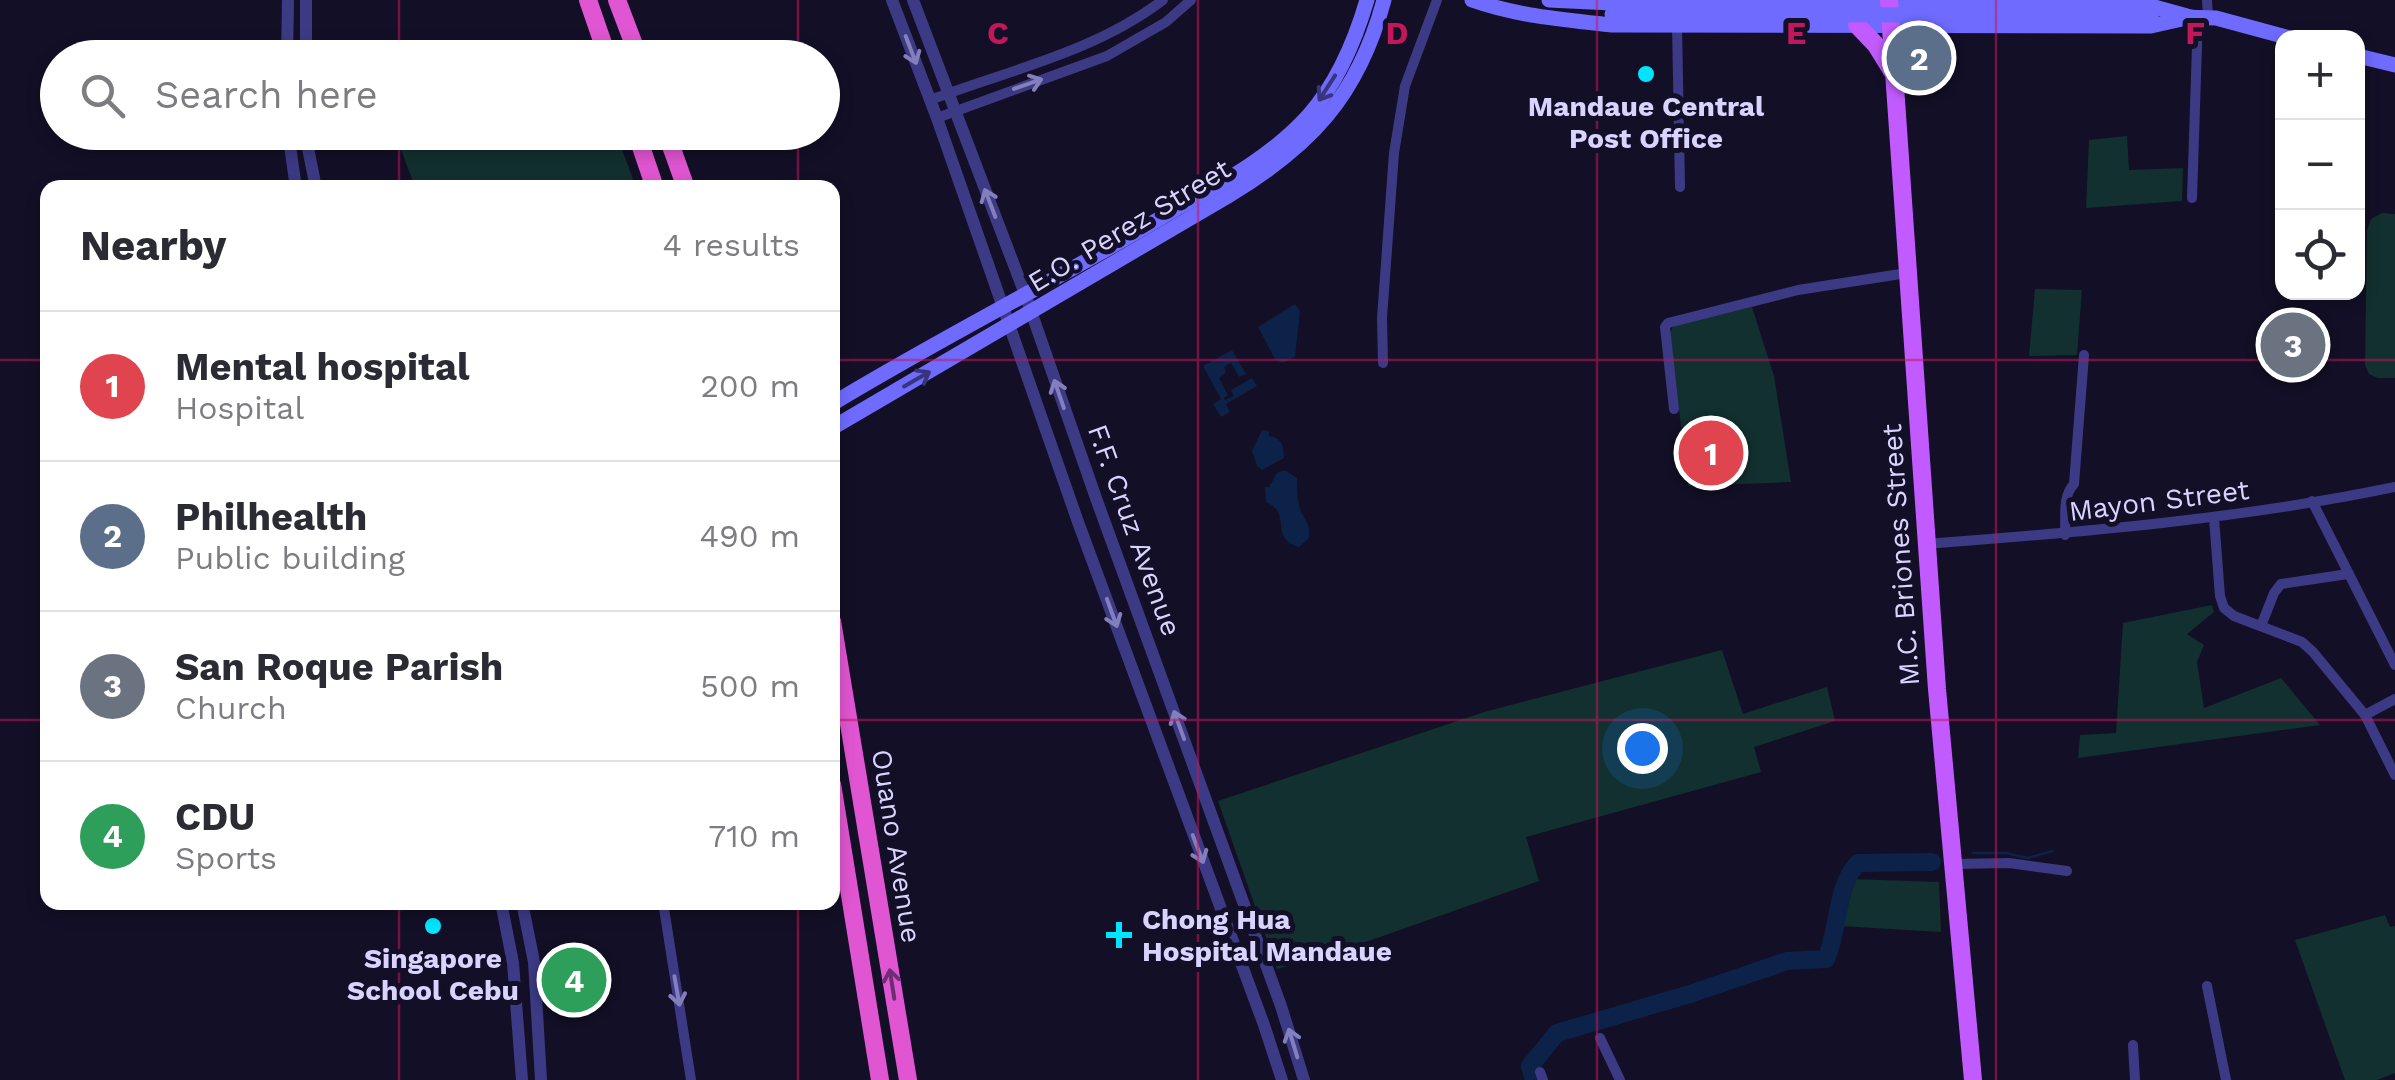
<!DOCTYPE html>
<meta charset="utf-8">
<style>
body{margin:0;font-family:"Work Sans",sans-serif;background:#f7f7f7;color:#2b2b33}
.controls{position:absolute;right:30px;top:30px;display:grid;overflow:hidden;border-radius:20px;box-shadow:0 5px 15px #0003}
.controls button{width:90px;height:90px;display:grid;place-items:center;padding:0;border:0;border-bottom:2px solid #e1e1e2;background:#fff;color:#2b2b33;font:50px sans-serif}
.you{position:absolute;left:1642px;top:748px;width:35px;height:35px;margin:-25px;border:8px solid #fff;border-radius:50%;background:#1a73e8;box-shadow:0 0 0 15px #1a73e833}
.badge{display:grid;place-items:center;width:65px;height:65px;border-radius:50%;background:#187f8f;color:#fff;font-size:32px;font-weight:700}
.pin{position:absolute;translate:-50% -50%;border:5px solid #fff;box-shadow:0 2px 10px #0006}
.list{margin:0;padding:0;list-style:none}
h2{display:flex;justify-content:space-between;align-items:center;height:130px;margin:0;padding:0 40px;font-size:42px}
h2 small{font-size:32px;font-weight:400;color:#7c7c81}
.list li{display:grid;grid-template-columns:65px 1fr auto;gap:30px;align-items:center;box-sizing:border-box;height:150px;padding:0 40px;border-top:2px solid #e1e1e2}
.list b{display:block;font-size:38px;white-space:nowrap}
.list p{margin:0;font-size:32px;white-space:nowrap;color:#7c7c81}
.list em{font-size:32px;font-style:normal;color:#7c7c81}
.icon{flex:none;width:55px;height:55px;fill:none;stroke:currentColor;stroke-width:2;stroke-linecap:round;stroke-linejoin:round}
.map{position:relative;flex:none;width:2395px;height:1080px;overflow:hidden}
.search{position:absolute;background:#fff;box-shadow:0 5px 15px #0003;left:40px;top:40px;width:800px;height:110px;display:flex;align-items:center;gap:25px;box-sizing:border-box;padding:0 35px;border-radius:55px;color:#7c7c81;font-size:38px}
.panel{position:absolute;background:#fff;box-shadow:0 5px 15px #0003;left:40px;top:180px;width:800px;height:730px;border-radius:20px}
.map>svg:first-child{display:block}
.green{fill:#12302f}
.water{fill:#0c2248}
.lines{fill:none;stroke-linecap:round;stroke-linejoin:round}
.stream{stroke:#0c2248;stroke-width:2.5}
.river{stroke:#0c2248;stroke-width:18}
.minor{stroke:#3d3a85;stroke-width:10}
.tertiary{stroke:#3d3a85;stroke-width:12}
.secondary{stroke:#6f6bff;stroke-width:15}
.primary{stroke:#c25bff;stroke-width:18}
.trunk{stroke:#e055d1;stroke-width:18}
.secondary-bridge{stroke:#6f6bff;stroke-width:15}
.oneway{stroke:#837fbc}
.oneway2{stroke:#38347d}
.oneway3{stroke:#6f2e73}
.grid{fill:none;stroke:#c2185b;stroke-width:2.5;stroke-opacity:0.55}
.poi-dot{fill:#00e5ff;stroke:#130f26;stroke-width:4}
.labels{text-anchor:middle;stroke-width:10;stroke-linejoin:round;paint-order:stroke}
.poi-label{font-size:28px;font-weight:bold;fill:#d9d4ff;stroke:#130f26}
.street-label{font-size:28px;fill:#d9d4ff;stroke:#130f26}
.grid-label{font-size:32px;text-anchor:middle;font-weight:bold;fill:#c2185b;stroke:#130f26;stroke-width:10;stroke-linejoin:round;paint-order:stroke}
</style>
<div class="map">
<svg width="2395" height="1080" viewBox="0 0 2395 1080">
<rect width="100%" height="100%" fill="#130f26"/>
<g class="green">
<polygon points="489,132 616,133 636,187 415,187 396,136 458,143"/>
<polygon points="2127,136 2129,170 2183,168 2182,201 2086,208 2089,140"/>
<polygon points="2382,213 2395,214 2395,378 2378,378 2369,374 2365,365 2367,230 2371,219"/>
<polygon points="2035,289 2082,290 2077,355 2029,356"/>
<polygon points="1752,307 1774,376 1791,482 1688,486 1670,333 1674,324"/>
<polygon points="2212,605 2214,612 2187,634 2204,645 2197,662 2204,708 2281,678 2320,725 2078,758 2080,735 2116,733 2123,623"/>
<polygon points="1722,650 1743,714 1827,687 1835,721 1754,747 1761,772 1526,837 1539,881 1343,950 1277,969 1218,801 1484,712"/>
<polygon points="1852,879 1939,882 1941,932 1840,926"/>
<polygon points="2385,915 2390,927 2395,926 2395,1073 2377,1080 2345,1080 2295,940"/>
</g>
<g class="water">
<polygon points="1295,304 1300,311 1295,357 1282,363 1275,359 1258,327"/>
<polygon points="1232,350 1246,374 1239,377 1231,363 1224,367 1226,373 1219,378 1228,395 1224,398 1225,400 1234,396 1231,390 1252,378 1257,386 1226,404 1230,412 1221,417 1213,404 1221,399 1203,366"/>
<path d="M1262,430l7,1v5c13,2 15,10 15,22l-22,12 -5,-4 -5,-15z"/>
<path d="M1285,470l12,8c0,9 0,19 2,27 3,15 12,15 10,33l-10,9c-31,-9 -6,-34 -33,-45l-1,-15h4l8,-14z"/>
</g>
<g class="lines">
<polyline class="stream" points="1973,853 2006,853 2028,858 2052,851"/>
<path class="river" d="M1534,1080l-4,-14 27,-33 133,-39 97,-33 39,-2c13,-29 10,-74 32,-96l74,-1"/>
<g class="minor">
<polyline points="2207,0 2208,17"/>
<polyline points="1677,25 1680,187"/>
<path d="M930,100c79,-30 165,-48 233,-100"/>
<polyline points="937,118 1107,56 1166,22 1191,0"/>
<polyline points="2192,198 2198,16"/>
<polyline points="1383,363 1382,318 1394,153 1405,86 1437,0"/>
<polyline points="1674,409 1665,327 1668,323 1798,290 1907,273"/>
<polyline points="2312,501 2395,665"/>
<polyline points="2214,518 2220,596 2224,608 2234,616 2302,642 2313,652 2365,715 2395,775"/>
<path d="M2065,535c1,-17 -3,-39 9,-51l10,-129"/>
<path d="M1926,544c158,-12 315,-25 469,-57"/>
<polyline points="2261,626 2274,593 2281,584 2348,574"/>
<polyline points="2365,715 2395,699"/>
<polyline points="1953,864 2009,863 2067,871"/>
<polyline points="663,902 691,1080"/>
<polyline points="2207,986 2226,1080"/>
<polyline points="1600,1038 1620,1080"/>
<polyline points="2133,1045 2135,1080"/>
<polyline points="1540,1072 1543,1080"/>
</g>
<g class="tertiary">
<polyline points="892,0 937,118 1078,522 1264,1025 1282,1080"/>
<polyline points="913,0 1025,294 1097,501 1281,1006 1304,1080"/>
<polyline points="287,58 288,0"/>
<polyline points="306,58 306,0"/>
<polyline points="288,132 296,188"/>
<polyline points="307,132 308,148 316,188"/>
<polyline points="501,902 513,963 522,1080"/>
<polyline points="522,902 534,962 541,1080"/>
</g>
<g class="secondary">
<path d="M1472,0c45,16 93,20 140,25l539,1 40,-9"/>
<polyline points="1549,0 1612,3 2151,6 2187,16"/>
<polyline points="2182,17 2216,18 2290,38"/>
<polyline points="2358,56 2395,65"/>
<path d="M832,404c107,-65 219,-121 327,-185 51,-30 109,-58 150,-104 28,-32 46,-74 58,-115"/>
<path d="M832,428l396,-232c83,-50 130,-100 156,-196"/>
</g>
<g class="primary">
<polyline points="1889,0 1937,689 1973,1080"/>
<polyline points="1857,25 1876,45 1892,71"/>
<polyline points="1896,71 1919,25"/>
</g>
<g class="trunk">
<polyline points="588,0 608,58"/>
<polyline points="617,0 639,58"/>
<polyline points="636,132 655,188"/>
<polyline points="666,132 686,188"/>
<polyline points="832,621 908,1080"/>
<polyline points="832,784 880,1080"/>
</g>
<polyline class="secondary-bridge" points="1612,14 2151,16"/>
</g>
<defs><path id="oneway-shaft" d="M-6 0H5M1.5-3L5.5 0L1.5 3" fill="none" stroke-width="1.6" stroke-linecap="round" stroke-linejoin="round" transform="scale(2.5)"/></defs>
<g class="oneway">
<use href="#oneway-shaft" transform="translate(911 50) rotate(69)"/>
<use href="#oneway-shaft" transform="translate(1028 84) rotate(-19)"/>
<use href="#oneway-shaft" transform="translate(990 203) rotate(-111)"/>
<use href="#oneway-shaft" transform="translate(1059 394) rotate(-109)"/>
<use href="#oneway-shaft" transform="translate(1112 613) rotate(70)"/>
<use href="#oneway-shaft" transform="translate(1179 725) rotate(-110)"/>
<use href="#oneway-shaft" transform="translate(1198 849) rotate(69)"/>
<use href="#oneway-shaft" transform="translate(677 991) rotate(80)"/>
<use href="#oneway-shaft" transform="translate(1293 1043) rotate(-107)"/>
</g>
<g class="oneway2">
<use href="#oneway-shaft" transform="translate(1327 88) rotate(123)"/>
<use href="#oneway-shaft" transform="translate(917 379) rotate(-30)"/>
</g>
<use class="oneway3" href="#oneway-shaft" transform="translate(892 984) rotate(-99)"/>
<path class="grid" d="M399,0v58M798,0v58M1198,0v1080M1597,0v1080M1996,0v1080M399,132v56M798,132v56M0,360h48M832,360h1563M0,720h48M832,720h1563M399,902v178M798,902v178"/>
<g class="poi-dot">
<circle cx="1646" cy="74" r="10"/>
<circle cx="433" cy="926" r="10"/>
<path d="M1114 920h10v10h10v10h-10v10h-10v-10h-10v-10h10z"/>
</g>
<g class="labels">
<g class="poi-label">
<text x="1646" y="116">Mandaue Central<tspan x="1646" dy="32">Post Office</tspan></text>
<text x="1142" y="929" text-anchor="start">Chong Hua<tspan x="1142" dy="32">Hospital Mandaue</tspan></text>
<text x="433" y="968">Singapore<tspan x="433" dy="32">School Cebu</tspan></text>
</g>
<g class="street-label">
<text transform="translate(1129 225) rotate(-31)" y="10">E.O. Perez Street</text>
<text transform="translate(2159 500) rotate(-7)" y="10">Mayon Street</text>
<text transform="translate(1135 530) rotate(70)" y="10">F.F. Cruz Avenue</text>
<text transform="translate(1900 555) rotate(-94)" y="10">M.C. Briones Street</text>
<text transform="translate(897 846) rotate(81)" y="10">Ouano Avenue</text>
</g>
</g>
<g class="grid-label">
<text x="998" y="44">C</text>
<text x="1397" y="44">D</text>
<text x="1796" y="44">E</text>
<text x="2195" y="44">F</text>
</g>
</svg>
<div class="controls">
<button>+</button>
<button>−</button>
<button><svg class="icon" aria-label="locate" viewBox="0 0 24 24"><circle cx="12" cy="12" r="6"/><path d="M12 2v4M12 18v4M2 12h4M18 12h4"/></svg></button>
</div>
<div class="you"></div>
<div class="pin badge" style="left:1711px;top:453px;background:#e0444e">1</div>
<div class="pin badge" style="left:1919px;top:58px;background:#5c6f8a">2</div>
<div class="pin badge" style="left:2293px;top:345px;background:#6b7280">3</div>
<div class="pin badge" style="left:574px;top:980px;background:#2e9e5b">4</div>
<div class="search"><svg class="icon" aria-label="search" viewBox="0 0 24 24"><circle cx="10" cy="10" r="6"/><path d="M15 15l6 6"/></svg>Search here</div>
<section class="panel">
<h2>Nearby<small>4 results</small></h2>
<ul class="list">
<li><span class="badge" style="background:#e0444e">1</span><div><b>Mental hospital</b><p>Hospital</p></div><em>200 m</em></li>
<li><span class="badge" style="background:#5c6f8a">2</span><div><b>Philhealth</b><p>Public building</p></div><em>490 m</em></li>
<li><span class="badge" style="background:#6b7280">3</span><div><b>San Roque Parish</b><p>Church</p></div><em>500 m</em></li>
<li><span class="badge" style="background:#2e9e5b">4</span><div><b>CDU</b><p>Sports</p></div><em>710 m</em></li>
</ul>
</section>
</div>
